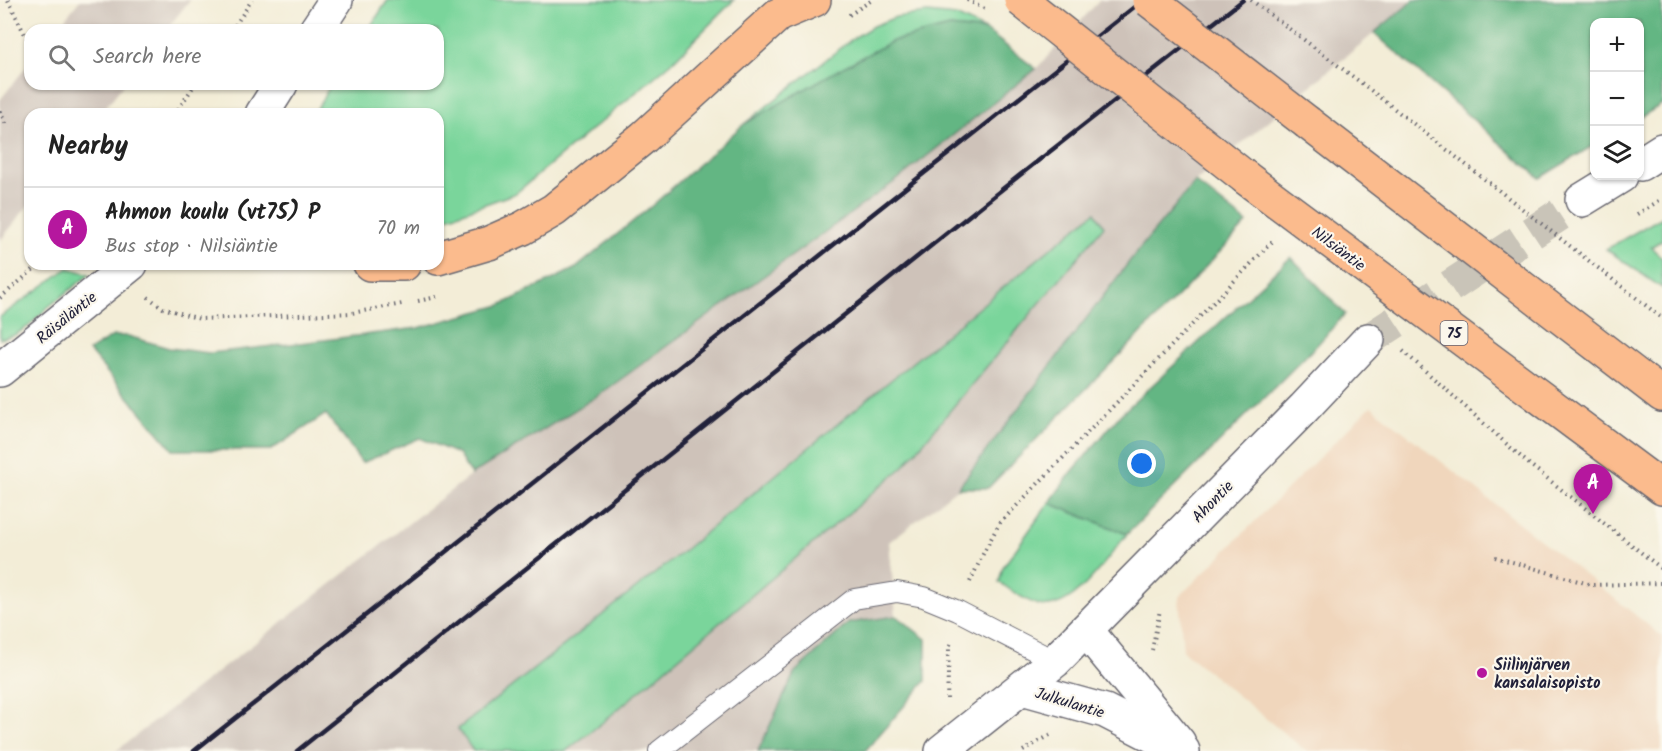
<!DOCTYPE html>
<meta charset="utf-8">
<style>
body{margin:0;font-family:Kalam,sans-serif;background:#f2f2f2;color:#222}
.controls{position:absolute;right:18px;top:18px;display:grid;overflow:hidden;border-radius:12px;box-shadow:0 2px 4px #0004}
.controls button{width:54px;height:54px;display:grid;place-items:center;padding:0;border:0;border-bottom:2px solid #e0e0e0;background:#fff;color:#222;font:30px sans-serif}
.you{position:absolute;left:1142px;top:464px;width:21px;height:21px;margin:-15px;border:4px solid #fff;border-radius:50%;background:#1a73e8;box-shadow:0 0 0 9px #1a73e833}
.badge{display:grid;place-items:center;width:39px;height:39px;border-radius:50%;background:#b5179e;color:#fff;font-size:20px;font-weight:700}
.pin{position:absolute;translate:-50% -50px;filter:drop-shadow(0 2px 3px #0008)}
.pin::after{content:'';position:absolute;top:32px;width:21px;height:18px;background:inherit;clip-path:polygon(0 0,100% 0,50% 100%)}
.list{margin:0;padding:0;list-style:none}
h2{display:flex;justify-content:space-between;align-items:center;height:78px;margin:0;padding:0 24px;font-size:26px}
h2 small{font-size:20px;font-weight:400;color:#767676}
.list li{display:grid;grid-template-columns:39px 1fr auto;gap:18px;align-items:center;box-sizing:border-box;height:84px;padding:0 24px;border-top:2px solid #e0e0e0}
.list b{display:block;font-size:22px;white-space:nowrap}
.list p{margin:0;font-size:20px;white-space:nowrap;color:#767676}
.list em{font-size:20px;font-style:normal;color:#767676}
.icon{flex:none;width:33px;height:33px;fill:none;stroke:currentColor;stroke-width:2;stroke-linecap:round;stroke-linejoin:round}
.map{position:relative;flex:none;width:1662px;height:751px;overflow:hidden}
.search{position:absolute;background:#fff;box-shadow:0 2px 4px #0004;left:24px;top:24px;width:420px;height:66px;display:flex;align-items:center;gap:15px;box-sizing:border-box;padding:0 21px;border-radius:18px;color:#767676;font-size:22px}
.panel{position:absolute;background:#fff;box-shadow:0 2px 4px #0004;left:24px;top:108px;width:420px;height:162px;border-radius:18px}
.map>svg:first-child{display:block}
.built{fill:#f0d6bc}
.industrial{fill:#cec2b9}
.green{fill:#7ad59b;stroke:#4e7c6b;stroke-width:1.5}
.forest{fill:#63b683;stroke:#426c5f;stroke-width:1.5}
.lines{fill:none;stroke-linecap:round;stroke-linejoin:round}
.minor-tunnel{stroke:#c9c4b8;stroke-width:33;stroke-dasharray:33 16;stroke-linecap:butt}
.service-casing{stroke:#6b6972;stroke-width:22}
.minor-casing{stroke:#6b6972;stroke-width:36}
.tertiary-casing{stroke:#6b6972;stroke-width:36}
.primary-casing{stroke:#6b6972;stroke-width:36}
.path{stroke:#6b6972;stroke-width:4;stroke-dasharray:1.5 4.5;stroke-linecap:butt}
.service{stroke:#fff;stroke-width:20}
.minor{stroke:#fff;stroke-width:33}
.tertiary{stroke:#fff;stroke-width:33}
.primary{stroke:#fbbb8d;stroke-width:33}
.rail{stroke:#22223b;stroke-width:4.5}
.primary-bridge-casing{stroke:#6b6972;stroke-width:36;stroke-linecap:butt}
.primary-bridge{stroke:#fbbb8d;stroke-width:33}
.poi-dot{fill:#b5179e;stroke:#fbf7ec;stroke-width:2}
.labels{text-anchor:middle;stroke-width:4.5;stroke-linejoin:round;paint-order:stroke}
.shield{fill:#fbf7ec;stroke:#636270;stroke-width:1.5}
.shield-label{font-size:15px;font-weight:bold;fill:#22223b}
.street-label{font-size:16px;fill:#22223b;stroke:#fbf7ec}
.poi-label{font-size:16px;font-weight:bold;fill:#22223b;stroke:#fbf7ec;text-anchor:start}
</style>
<div class="map">
<svg width="1662" height="751" viewBox="0 0 1662 751">
<rect width="100%" height="100%" fill="#fbf7ec"/>
<filter id="ink" filterUnits="userSpaceOnUse"><feTurbulence type="fractalNoise" baseFrequency=".0167" numOctaves="2"/><feDisplacementMap in="SourceGraphic" scale="12" xChannelSelector="R" yChannelSelector="G"/><feConvolveMatrix kernelMatrix="1 2 1 2 8 2 1 2 1" color-interpolation-filters="sRGB"/></filter>
<filter id="wash" filterUnits="userSpaceOnUse"><feTurbulence type="fractalNoise" baseFrequency=".008" numOctaves="4" result="noise"/><feDisplacementMap in="SourceGraphic" scale="24" xChannelSelector="R" yChannelSelector="G"/><feGaussianBlur stdDeviation="1.35" result="paint"/><feColorMatrix in="noise" values="0 0 0 0 0 0 0 0 0 0 0 0 0 0 0 0 0 1.4 0 .05"/><feComposite in="paint" operator="in"/></filter>
<g filter="url(#wash)">
<rect width="100%" height="100%" fill="#f3edd7"/>
<polygon class="built" points="1371,406 1662,636 1662,751 1306,751 1183,651 1179,597"/>
<g class="industrial">
<polygon points="80,0 190,0 166,30 56,30"/>
<polygon points="1100,0 1414,0 1195,182 1135,254 958,488 889,542 896,616 849,623 795,672 758,751 116,751 471,475 599,395 897,180 1036,69"/>
<polygon points="30,62 30,84 124,84 100,114 30,114 30,203 0,241 0,100"/>
</g>
<g class="green">
<polygon points="388,0 734,0 671,63 516,193 460,213 438,220 438,114 314,114 331,84 438,84 438,30 368,30"/>
<polygon points="927,13 956,16 987,31 950,27 893,41 744,124 852,39 873,26 896,17"/>
<polygon points="1095,212 1104,226 903,467 603,722 566,751 473,751 458,729 682,552"/>
<polygon points="1662,217 1662,240 1651,247 1662,258 1662,288 1606,249"/>
<polygon points="68,268 90,274 47,308 29,326 15,335 0,339 0,317"/>
<path d="M1049,503l78,31c-19,23 -47,68 -78,72 -13,2 -39,-16 -50,-24l4,-15z"/>
</g>
<g class="forest">
<polygon points="1414,0 1662,0 1662,104 1640,118 1640,22 1594,22 1594,145 1540,178 1374,33"/>
<polygon points="950,27 987,31 1036,69 897,180 599,395 471,475 458,454 420,438 362,463 326,414 271,450 173,450 89,351 113,336 128,336 169,348 210,353 308,342 418,328 501,305 576,268 654,204 744,124 845,66 893,41"/>
<polygon points="1195,182 1247,223 1184,290 988,488 958,488 1135,254"/>
<polygon points="1291,257 1345,314 1318,344 1127,534 1049,503 1071,473 1121,414"/>
<polygon points="896,616 926,639 926,681 865,751 758,751 795,672 849,623"/>
</g>
</g>
<g filter="url(#ink)">
<g class="lines">
<polyline class="minor-tunnel" points="1368,340 1582,200"/>
<defs>
<polyline id="service" points="659,751 854,599 897,592 924,597 958,611 1055,661"/>
<g id="minor">
<polyline points="1640,164 1662,150"/>
<polyline points="1582,200 1621,176"/>
<polyline points="0,370 131,264"/>
<polyline points="1086,630 1179,743"/>
<polyline points="1022,688 1105,711 1183,751"/>
<polyline points="942,751 1055,661 1304,408 1368,340"/>
</g>
<g id="tertiary">
<polyline points="316,30 336,0"/>
<polyline points="262,114 281,84"/>
</g>
<g id="primary">
<polyline points="1308,123 1662,395"/>
<polyline points="1246,178 1662,488"/>
<polyline points="438,258 489,243 523,228 554,210 644,137 778,15 814,0"/>
<polyline points="370,264 404,264"/>
</g>
</defs>
<use href="#service" class="service-casing"/>
<use href="#minor" class="minor-casing"/>
<use href="#tertiary" class="tertiary-casing"/>
<use href="#primary" class="primary-casing"/>
<g class="path">
<polyline points="8,0 30,45"/>
<polyline points="967,0 985,9"/>
<polyline points="1251,0 1364,85 1662,318"/>
<polyline points="849,15 872,0"/>
<polyline points="232,30 252,0"/>
<polyline points="0,111 7,127"/>
<polyline points="175,114 195,84"/>
<polyline points="1637,214 1662,199"/>
<polyline points="148,297 163,308 200,319 352,313 402,304"/>
<polyline points="0,298 40,264"/>
<polyline points="418,301 437,297"/>
<polyline points="1403,351 1529,464 1662,569"/>
<polyline points="1495,557 1592,585 1662,583"/>
<polyline points="970,582 983,554 999,524 1272,242"/>
<polyline points="1152,650 1160,610"/>
<polyline points="947,699 949,649 951,641"/>
<polyline points="1023,751 1050,735"/>
</g>
<use href="#service" class="service"/>
<use href="#minor" class="minor"/>
<use href="#tertiary" class="tertiary"/>
<use href="#primary" class="primary"/>
<g class="rail">
<polyline points="194,751 1143,0"/>
<polyline points="297,751 1020,175 1243,0"/>
</g>
<defs>
<g id="primary-bridge">
<polyline points="1021,0 1246,178"/>
<polyline points="1149,0 1308,123"/>
</g>
</defs>
<use href="#primary-bridge" class="primary-bridge-casing"/>
<use href="#primary-bridge" class="primary-bridge"/>
</g>
</g>
<circle class="poi-dot" cx="1482" cy="673" r="6"/>
<g class="labels">
<rect class="shield" x="1440.5" y="321" width="27" height="24" rx="4.5"/>
<g class="shield-label">
<text x="1454" y="338">75</text>
</g>
<g class="street-label">
<text transform="translate(1339 248) rotate(37)" y="6">Nilsiäntie</text>
<text transform="translate(66 317) rotate(-39)" y="6">Räisäläntie</text>
<text transform="translate(1212 501) rotate(-46)" y="6">Ahontie</text>
<text transform="translate(1070 702) rotate(17)" y="6">Julkulantie</text>
</g>
<g class="poi-label">
<text x="1494" y="670">Siilinjärven<tspan x="1494" dy="18">kansalaisopisto</tspan></text>
</g>
</g>
</svg>
<div class="controls">
<button>+</button>
<button>−</button>
<button><svg class="icon" aria-label="layers" viewBox="0 0 24 24"><path d="M12 4l9 5-9 5-9-5zM3 14l9 5 9-5"/></svg></button>
</div>
<div class="you"></div>
<div class="pin badge" style="left:1593px;top:514px">A</div>
<div class="search"><svg class="icon" aria-label="search" viewBox="0 0 24 24"><circle cx="10" cy="10" r="6"/><path d="M15 15l6 6"/></svg>Search here</div>
<section class="panel">
<h2>Nearby<small></small></h2>
<ul class="list">
<li><span class="badge">A</span><div><b>Ahmon koulu (vt75) P</b><p>Bus stop · Nilsiäntie</p></div><em>70 m</em></li>
</ul>
</section>
</div>
